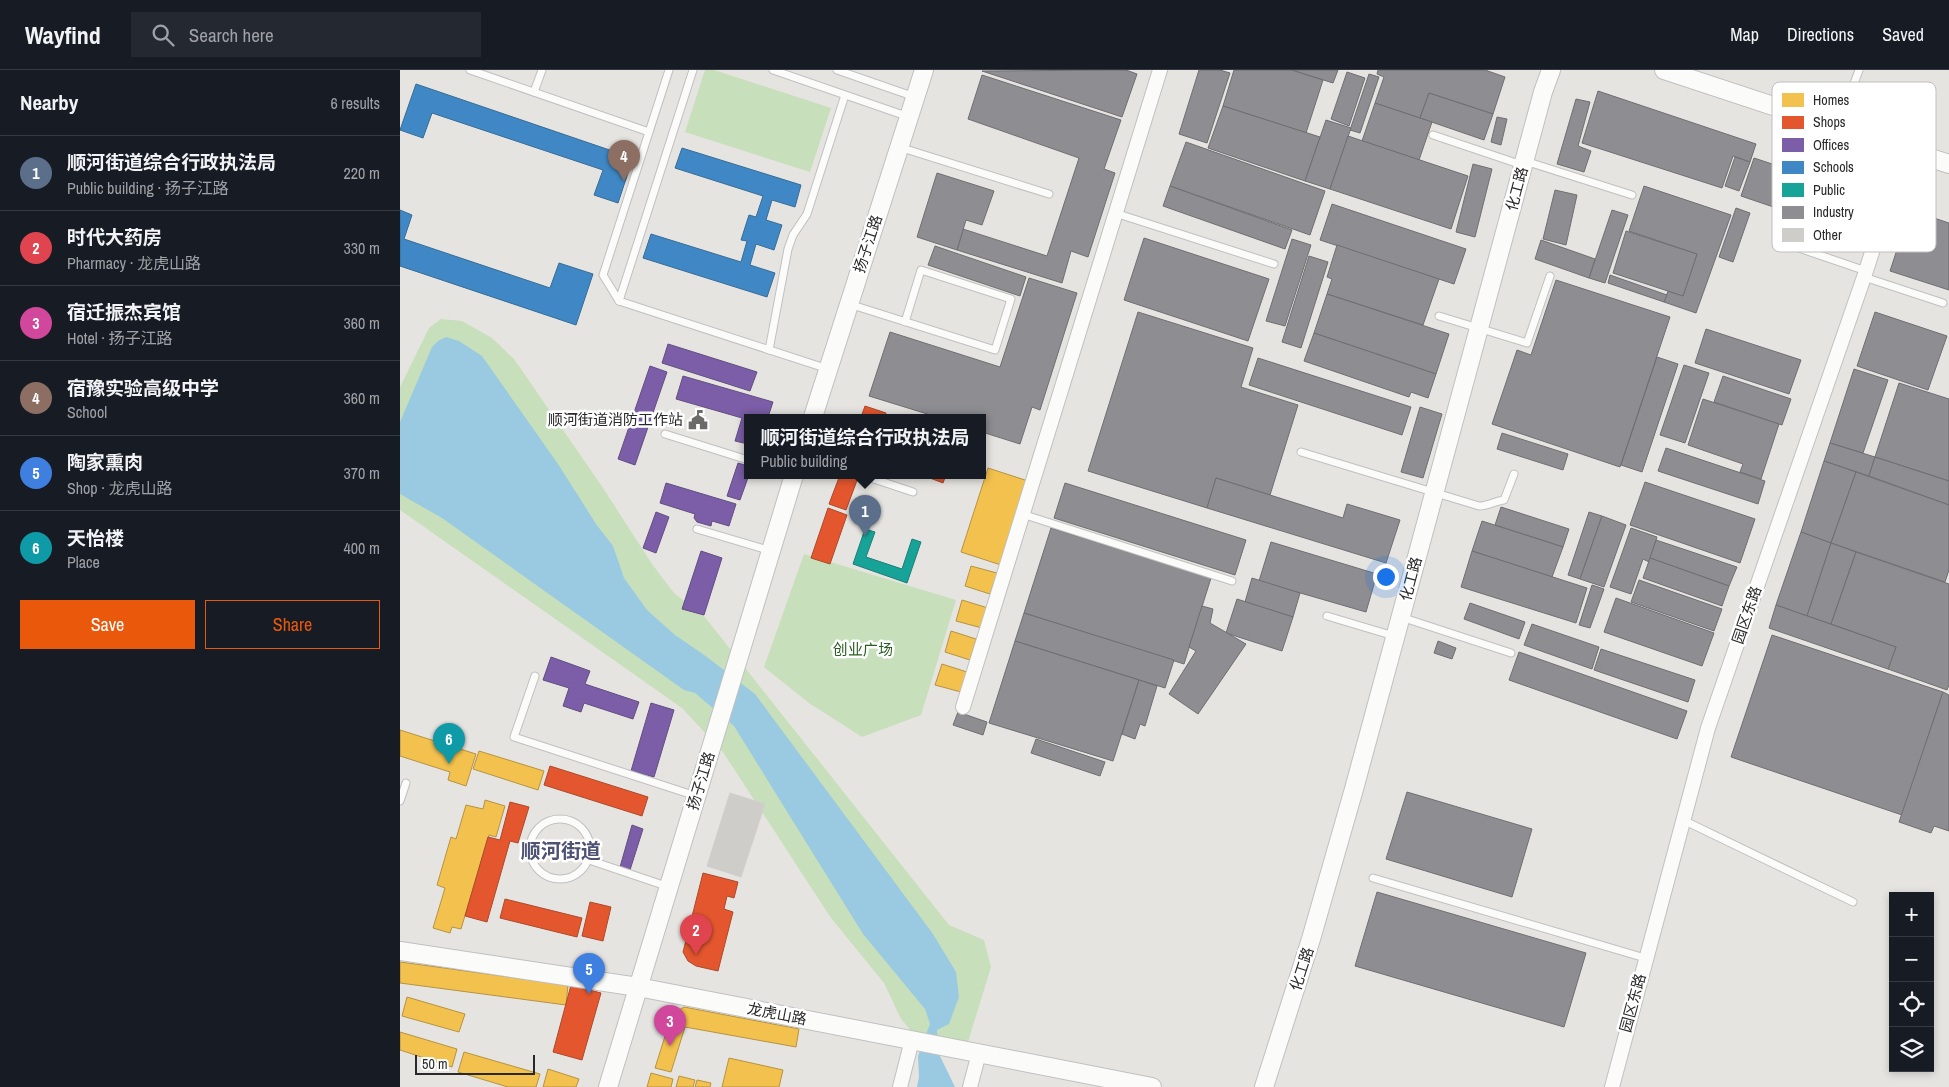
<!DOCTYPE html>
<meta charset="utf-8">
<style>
body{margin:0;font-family:"Archivo Narrow","Noto Sans SC",sans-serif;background:#242831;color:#f1f3f6}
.controls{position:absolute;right:15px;bottom:15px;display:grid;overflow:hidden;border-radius:0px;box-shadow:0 2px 8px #0003}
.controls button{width:45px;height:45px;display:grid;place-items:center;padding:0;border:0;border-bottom:1px solid #363941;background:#171b24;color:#f1f3f6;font:25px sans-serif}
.scale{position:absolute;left:15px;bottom:12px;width:120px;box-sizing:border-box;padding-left:5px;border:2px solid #292929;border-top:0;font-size:14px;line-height:18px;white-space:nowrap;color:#292929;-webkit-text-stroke:4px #fff;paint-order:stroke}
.you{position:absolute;left:985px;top:506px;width:18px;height:18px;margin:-12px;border:4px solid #fff;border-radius:50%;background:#1a73e8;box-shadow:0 0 0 8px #1a73e833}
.badge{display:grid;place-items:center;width:32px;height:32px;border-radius:50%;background:#ea580c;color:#fff;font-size:16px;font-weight:700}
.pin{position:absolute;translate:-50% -41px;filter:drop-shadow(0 1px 2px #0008)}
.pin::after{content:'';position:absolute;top:26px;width:18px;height:15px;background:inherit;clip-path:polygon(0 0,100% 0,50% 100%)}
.popup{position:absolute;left:344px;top:344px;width:242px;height:65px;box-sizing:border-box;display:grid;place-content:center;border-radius:0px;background:#171b24;filter:drop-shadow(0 1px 4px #0005);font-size:16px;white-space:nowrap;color:#9ea1a6}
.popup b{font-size:19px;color:#f1f3f6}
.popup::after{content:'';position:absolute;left:50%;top:100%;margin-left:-10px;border:10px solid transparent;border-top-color:#171b24}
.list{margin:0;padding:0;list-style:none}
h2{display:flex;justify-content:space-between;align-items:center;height:65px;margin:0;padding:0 20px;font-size:21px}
h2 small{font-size:16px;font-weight:400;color:#9ea1a6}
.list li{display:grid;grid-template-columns:32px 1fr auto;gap:15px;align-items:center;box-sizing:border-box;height:75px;padding:0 20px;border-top:1px solid #363941}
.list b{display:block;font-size:19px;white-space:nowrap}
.list p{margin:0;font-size:16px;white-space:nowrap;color:#9ea1a6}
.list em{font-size:16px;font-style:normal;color:#9ea1a6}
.actions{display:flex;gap:10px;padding:15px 20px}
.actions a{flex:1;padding:11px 0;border:1px solid #ea580c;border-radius:0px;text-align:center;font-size:18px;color:#ea580c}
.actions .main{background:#ea580c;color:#fff}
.icon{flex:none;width:28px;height:28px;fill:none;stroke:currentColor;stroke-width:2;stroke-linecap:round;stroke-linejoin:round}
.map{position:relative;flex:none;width:1549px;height:1017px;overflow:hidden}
header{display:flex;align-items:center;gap:30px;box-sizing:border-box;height:70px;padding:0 25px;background:#171b24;border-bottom:1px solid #363941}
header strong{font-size:24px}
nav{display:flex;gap:28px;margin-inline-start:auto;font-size:18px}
.search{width:350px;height:45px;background:#242831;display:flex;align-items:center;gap:12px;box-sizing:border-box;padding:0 18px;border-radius:0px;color:#9ea1a6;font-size:19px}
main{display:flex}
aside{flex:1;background:#171b24}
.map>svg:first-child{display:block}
.green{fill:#c7dfbb}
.water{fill:#9acae1}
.homes{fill:#f2c14e;stroke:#b69343}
.shops{fill:#e4572e;stroke:#ac492c}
.offices{fill:#7b5ea7;stroke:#624e81}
.schools{fill:#3f88c5;stroke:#386c96}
.public{fill:#17a398;stroke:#1c7e77}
.industry{fill:#8d8d92;stroke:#6f6f72}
.building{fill:#cfcdca;stroke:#d1cfcc}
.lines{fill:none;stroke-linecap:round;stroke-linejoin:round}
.service-casing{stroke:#c0c0c0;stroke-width:9}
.minor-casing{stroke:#c0c0c0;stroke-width:16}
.tertiary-casing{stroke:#c0c0c0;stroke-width:20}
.service{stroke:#fbfbfa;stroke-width:7}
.minor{stroke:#fbfbfa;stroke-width:14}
.tertiary{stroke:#fbfbfa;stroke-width:18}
.labels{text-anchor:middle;stroke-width:5;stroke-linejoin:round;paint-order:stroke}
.street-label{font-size:15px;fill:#292929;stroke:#fff}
.poi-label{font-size:15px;fill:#292929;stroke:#fff;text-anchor:end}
.park-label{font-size:15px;fill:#295e21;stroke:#fff}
.district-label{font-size:20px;font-weight:bold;fill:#4e5274;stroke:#fff}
.key{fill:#fff;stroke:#bfbfbf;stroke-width:1}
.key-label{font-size:14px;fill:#292929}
</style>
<header>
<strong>Wayfind</strong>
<div class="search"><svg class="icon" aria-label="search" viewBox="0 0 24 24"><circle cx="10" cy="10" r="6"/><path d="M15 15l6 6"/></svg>Search here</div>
<nav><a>Map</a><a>Directions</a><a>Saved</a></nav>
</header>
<main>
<aside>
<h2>Nearby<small>6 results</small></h2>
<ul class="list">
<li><span class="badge" style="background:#5c6f8a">1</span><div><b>顺河街道综合行政执法局</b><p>Public building · 扬子江路</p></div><em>220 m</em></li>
<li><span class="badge" style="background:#e0444e">2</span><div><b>时代大药房</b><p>Pharmacy · 龙虎山路</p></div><em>330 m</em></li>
<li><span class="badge" style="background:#d1479c">3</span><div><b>宿迁振杰宾馆</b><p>Hotel · 扬子江路</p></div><em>360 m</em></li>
<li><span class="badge" style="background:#8d6e63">4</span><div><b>宿豫实验高级中学</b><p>School</p></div><em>360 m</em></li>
<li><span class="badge" style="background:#3f7fe0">5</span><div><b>陶家熏肉</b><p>Shop · 龙虎山路</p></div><em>370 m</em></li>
<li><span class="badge" style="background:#0f9aa8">6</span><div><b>天怡楼</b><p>Place</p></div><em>400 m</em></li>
</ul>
<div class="actions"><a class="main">Save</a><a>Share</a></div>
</aside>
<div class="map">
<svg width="1549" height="1017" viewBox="0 0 1549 1017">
<rect width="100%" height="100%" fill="#e6e4e0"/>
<g class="green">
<polygon points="305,0 314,0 431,38 410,102 285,62"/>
<polygon points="41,249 62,251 92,268 114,289 203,418 252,494 274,523 304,546 549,855 584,870 591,897 568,972 513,963 501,949 484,913 431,848 323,682 282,638 0,440 0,317 29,258"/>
<polygon points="404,484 556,530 521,645 462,667 409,633 364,597"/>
</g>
<polygon class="water" points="46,267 59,271 82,286 158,394 196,454 213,476 224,508 247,540 275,565 307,587 355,624 533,864 556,902 559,927 549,954 537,960 538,982 555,1017 517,1017 519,1007 518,986 530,954 525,939 463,864 334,656 295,623 284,620 42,448 0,424 0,352 32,277 38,271"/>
<g class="homes">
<polygon points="588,398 628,411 601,495 561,482"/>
<polygon points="571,496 597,503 590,524 565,516"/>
<polygon points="562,530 588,538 582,558 556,551"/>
<polygon points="551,561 576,569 570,590 545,582"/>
<polygon points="542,594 567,602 561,622 535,615"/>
<polygon points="0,660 76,684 66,716 48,710 50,702 0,686"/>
<polygon points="79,681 144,701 138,720 73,699"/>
<polygon points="85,730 105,736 96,767 89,765 61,859 52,857 50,863 33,858 45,818 37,815 51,767 56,769 66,735 83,739"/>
<polygon points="0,892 168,915 166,935 0,913"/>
<polygon points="7,927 65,944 59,962 2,946"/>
<polygon points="284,937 399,959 396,977 285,957 271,1002 255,998 272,944"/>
<polygon points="0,962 57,979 52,997 0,980"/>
<polygon points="64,982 140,1004 136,1017 108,1017 58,1002"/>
<polygon points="329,988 383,1000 379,1017 322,1017"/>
<polygon points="148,999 179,1009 176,1017 143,1017"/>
<polygon points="251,1003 273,1009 271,1017 247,1017"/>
<polygon points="279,1006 295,1010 293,1017 276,1017"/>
<polygon points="297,1010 311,1013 310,1017 295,1017"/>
</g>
<g class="shops">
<polygon points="465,336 486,343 485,347 461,347"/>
<polygon points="440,405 459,405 446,440 429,434"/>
<polygon points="522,405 546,405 543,413"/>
<polygon points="428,438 447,445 430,494 411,488"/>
<polygon points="150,696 248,727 242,746 144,715"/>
<polygon points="110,732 129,737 118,773 110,771 87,852 65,846 88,767 100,770"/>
<polygon points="303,803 338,812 334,828 327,826 324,839 333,842 318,901 296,896 288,891 283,882"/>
<polygon points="105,829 182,848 177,867 100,848"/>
<polygon points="190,832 211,837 203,871 182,866"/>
<polygon points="171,915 201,923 182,990 153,982"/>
</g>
<g class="offices">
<polygon points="268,274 357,302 350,321 262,293"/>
<polygon points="250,296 267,302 235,395 218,389"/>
<polygon points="283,306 373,332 368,347 348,347 348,374 335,371 342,348 276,329"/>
<polygon points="338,393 348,396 349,405 340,430 327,426"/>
<polygon points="266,413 336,434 329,456 312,451 311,456 297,452 294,448 295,444 260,433"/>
<polygon points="256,442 269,447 256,483 243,478"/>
<polygon points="301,481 322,488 304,545 282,539"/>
<polygon points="151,587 190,601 185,614 239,632 233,649 184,633 181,642 163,636 169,618 143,610"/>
<polygon points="251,633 274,640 254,707 231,701"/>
<polygon points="232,755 243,759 230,800 220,797"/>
</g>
<g class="schools">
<polygon points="16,14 233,88 218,133 194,125 203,100 32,43 23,68 0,60"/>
<polygon points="282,78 401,115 395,137 372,130 366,150 382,155 374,180 356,174 350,195 375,203 367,227 243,188 251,164 341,192 347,171 341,170 349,145 356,147 363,126 275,98"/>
<polygon points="0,140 12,145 4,169 150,218 159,193 193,204 176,255 0,196"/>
</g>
<polygon class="public" points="465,459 475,462 466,487 502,499 512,469 521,472 507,513 453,494"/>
<g class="industry">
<polygon points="726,0 737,4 722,47 582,1"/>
<polygon points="799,0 820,0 830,3 807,73 779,64"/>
<polygon points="834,0 892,0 923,10 906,63 823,36"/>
<polygon points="892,0 938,0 933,13"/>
<polygon points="978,0 1085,0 1105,7 1093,44 1029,23 1020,48 975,33 984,7 977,4"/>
<polygon points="947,2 965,8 949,56 931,49"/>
<polygon points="969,4 979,7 960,63 950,60"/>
<polygon points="582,5 721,50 704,99 715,103 688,187 671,181 662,213 557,180 563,159 647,186 679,88 568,49"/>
<polygon points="1198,21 1356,74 1350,92 1333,86 1322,118 1182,73"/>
<polygon points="1029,23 1093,44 1084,70 1020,48"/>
<polygon points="1176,29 1190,32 1178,76 1191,81 1184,102 1157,94"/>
<polygon points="975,33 1032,52 1019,90 962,71"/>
<polygon points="823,36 920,67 905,111 808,78"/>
<polygon points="1097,47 1107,49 1101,75 1091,72"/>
<polygon points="926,50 951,58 930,119 905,111"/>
<polygon points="948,66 1068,106 1051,159 930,119"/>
<polygon points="786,72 925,121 910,165 770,116"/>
<polygon points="1335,87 1350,92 1339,121 1325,116"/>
<polygon points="1354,88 1460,123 1447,162 1341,126"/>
<polygon points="1073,94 1092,99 1075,167 1056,162"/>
<polygon points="537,103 594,121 582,155 566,150 557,180 517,167"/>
<polygon points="770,116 892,160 885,179 763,136"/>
<polygon points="1244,116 1331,145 1296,243 1264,232 1268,221 1283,226 1297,184 1229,161"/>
<polygon points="1155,120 1177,125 1166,175 1143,169"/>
<polygon points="932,134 1066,179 1054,214 920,170"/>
<polygon points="1336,138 1350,143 1333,192 1319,187"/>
<polygon points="1212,140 1228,145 1205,213 1189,208"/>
<polygon points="1510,140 1549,153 1549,220 1490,201"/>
<polygon points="1226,161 1297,184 1283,226 1213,203"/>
<polygon points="744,168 869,209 848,271 724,230"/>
<polygon points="892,169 911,175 885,256 866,251"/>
<polygon points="1141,170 1195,189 1189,208 1135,189"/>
<polygon points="937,175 1039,209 1023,255 927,224 932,209 927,207"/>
<polygon points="535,176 626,207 620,226 528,195"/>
<polygon points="909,186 928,192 901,278 882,272"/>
<polygon points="1210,205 1267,225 1264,232 1208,213"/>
<polygon points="629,208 677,223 640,340 632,337 620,374 582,362 582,347 537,347 469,326 490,262 600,297"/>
<polygon points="1156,210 1270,247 1220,397 1092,354 1117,280 1131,285"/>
<polygon points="927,224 1049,264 1036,304 914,263"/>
<polygon points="738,242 853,278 841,317 898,335 870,425 816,408 807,438 688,401"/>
<polygon points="1475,242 1547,266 1528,320 1457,296"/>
<polygon points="1306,259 1401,290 1389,324 1295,293"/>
<polygon points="914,263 1036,304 1028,328 1011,322 1009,327 904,291"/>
<polygon points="1257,287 1278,294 1242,402 1221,395"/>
<polygon points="858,288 1011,337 1002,365 849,315"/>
<polygon points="1284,295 1309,303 1285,373 1260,365"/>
<polygon points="1454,299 1488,310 1463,383 1430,373"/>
<polygon points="1323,306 1391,329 1382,355 1314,332"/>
<polygon points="1499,313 1549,329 1549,411 1475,387"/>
<polygon points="1303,329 1379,354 1361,409 1340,402 1343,394 1288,375"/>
<polygon points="1020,337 1042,344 1023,408 1001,402"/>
<polygon points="1102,363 1168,384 1163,400 1097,379"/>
<polygon points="1430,373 1475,387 1469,406 1424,391"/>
<polygon points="1266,378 1365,411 1358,434 1258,401"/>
<polygon points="1475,387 1549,411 1549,435 1469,406"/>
<polygon points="1424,391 1456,402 1431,473 1401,462"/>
<polygon points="1456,402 1549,435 1549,500 1545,512 1431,473"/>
<polygon points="816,408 943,448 947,434 1000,450 986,493 807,438"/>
<polygon points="1245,412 1355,449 1340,493 1230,455"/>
<polygon points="665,413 846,470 835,505 654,448"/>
<polygon points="1101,437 1169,459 1163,477 1095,455"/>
<polygon points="1189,442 1202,446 1180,509 1168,505"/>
<polygon points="1202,446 1226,455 1204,517 1180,509"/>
<polygon points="1082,451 1163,477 1152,507 1072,481"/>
<polygon points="651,458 811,508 784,594 624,543"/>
<polygon points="1231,458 1257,467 1249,492 1243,489 1231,524 1210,517"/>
<polygon points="1401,462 1431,473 1407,546 1376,535"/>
<polygon points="1256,470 1337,497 1329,516 1250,488"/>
<polygon points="871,472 977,504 966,542 859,511"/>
<polygon points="1431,473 1456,482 1431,554 1407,546"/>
<polygon points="1072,481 1187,518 1176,553 1061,517"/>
<polygon points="1456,482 1549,514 1549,615 1547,620 1488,599 1496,577 1431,554"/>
<polygon points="1250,488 1329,516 1322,536 1243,508"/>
<polygon points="852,508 900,523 893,547 845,532"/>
<polygon points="1239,510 1322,539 1314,561 1231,532"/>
<polygon points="1192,515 1204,519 1190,558 1179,555"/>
<polygon points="1216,528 1314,563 1302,596 1204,562"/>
<polygon points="837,529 893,547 882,581 826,563"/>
<polygon points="1070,533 1125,552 1119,569 1064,549"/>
<polygon points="1376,535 1496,577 1488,599 1369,558"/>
<polygon points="802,536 813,539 810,553 846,574 798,644 769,624 796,581 789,577"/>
<polygon points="624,543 774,590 765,618 615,571"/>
<polygon points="1132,554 1199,577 1192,599 1124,575"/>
<polygon points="1372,565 1543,622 1502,745 1331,687"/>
<polygon points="615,571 739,610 713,691 589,653"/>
<polygon points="1038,571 1056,578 1052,589 1034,583"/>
<polygon points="1201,579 1295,610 1288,632 1194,600"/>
<polygon points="1119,582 1287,641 1277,669 1109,610"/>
<polygon points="739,610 757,616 745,656 740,654 735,669 722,664"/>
<polygon points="1543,622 1549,625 1549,761 1534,756 1531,763 1499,752"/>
<polygon points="558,642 587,652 583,665 553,655"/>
<polygon points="636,669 705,692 700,706 631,683"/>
<polygon points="1007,722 1132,759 1112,827 986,789"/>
<polygon points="977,822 1186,883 1164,957 955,896"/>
</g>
<polygon class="building" points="330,723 365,734 341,807 307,796"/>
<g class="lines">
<defs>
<g id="service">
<polyline points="70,0 249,62"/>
<polyline points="269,0 203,205 219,231 293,0"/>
<polyline points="373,0 509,47"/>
<polyline points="437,0 515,27"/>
<polyline points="134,22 142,0"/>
<polyline points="1438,57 1459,0"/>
<polyline points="1033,65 1122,95"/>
<polyline points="499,77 649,124"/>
<polyline points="1125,91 1232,125"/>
<polyline points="715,143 874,194"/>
<polyline points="1387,174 1466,201"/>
<polyline points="1464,207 1543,233"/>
<polyline points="219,231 428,299"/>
<polyline points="449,234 595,280 611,229 521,200 505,252"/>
<polyline points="1039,246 1127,273 1150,206"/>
<polyline points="369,280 388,179 393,165 407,144 445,25"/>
<polyline points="265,364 348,390"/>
<path d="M901,382l178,54c9,0 16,-5 25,-6l10,-26"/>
<polyline points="462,405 513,422"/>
<polyline points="622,444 832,511"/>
<polyline points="297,459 371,481"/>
<polyline points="927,546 994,566"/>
<polyline points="1001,547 1111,583"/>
<polyline points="135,606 114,667 296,726"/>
<polyline points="0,731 6,713"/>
<circle cx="160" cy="779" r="30"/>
<polyline points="1283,750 1453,832"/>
<polyline points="189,790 269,817"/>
<polyline points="973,808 1245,888"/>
</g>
<g id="minor">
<polyline points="563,637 760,0"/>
<polyline points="500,1017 512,970"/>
<polyline points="570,1017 579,983"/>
<polyline points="1212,1017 1308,658 1464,207 1505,80"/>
</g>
<g id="tertiary">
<polyline points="1264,0 1549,94"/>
<polyline points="413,347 524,0"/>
<polyline points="0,881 238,917 752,1017"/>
<polyline points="208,1017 394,405"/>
<polyline points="864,1017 911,869 954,719 1143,22 1151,0"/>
</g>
</defs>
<use href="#service" class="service-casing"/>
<use href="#minor" class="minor-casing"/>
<use href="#tertiary" class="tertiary-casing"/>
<use href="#service" class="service"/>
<use href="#minor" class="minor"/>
<use href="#tertiary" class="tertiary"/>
</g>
<defs>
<symbol id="civic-bare" viewBox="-9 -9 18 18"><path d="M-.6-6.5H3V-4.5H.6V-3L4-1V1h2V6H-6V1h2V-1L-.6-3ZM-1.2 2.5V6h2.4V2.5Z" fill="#6b6a69" stroke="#fff" stroke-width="2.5" paint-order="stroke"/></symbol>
</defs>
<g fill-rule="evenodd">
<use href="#civic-bare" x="284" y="336" width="28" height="28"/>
</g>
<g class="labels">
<g class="street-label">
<text transform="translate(1117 119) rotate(-75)" y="5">化工路</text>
<text transform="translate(468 174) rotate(-72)" y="5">扬子江路</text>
<text transform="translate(1011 509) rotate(-75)" y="5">化工路</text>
<text transform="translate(1347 545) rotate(-71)" y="5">园区东路</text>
<text transform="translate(301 711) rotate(-73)" y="5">扬子江路</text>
<text transform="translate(902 899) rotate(-72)" y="5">化工路</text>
<text transform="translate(1233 933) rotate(-75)" y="5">园区东路</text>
<text transform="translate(377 944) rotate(11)" y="5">龙虎山路</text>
</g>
<g class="poi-label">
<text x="283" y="355">顺河街道消防工作站</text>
</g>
<g class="park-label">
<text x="463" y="585">创业广场</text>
</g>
<g class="district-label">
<text x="161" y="788">顺河街道</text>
</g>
</g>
<rect x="1372" y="12" width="164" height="170" rx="8" class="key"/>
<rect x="1382" y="23" width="22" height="14" fill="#f2c14e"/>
<rect x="1382" y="46" width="22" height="13" fill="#e4572e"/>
<rect x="1382" y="68" width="22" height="14" fill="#7b5ea7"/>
<rect x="1382" y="91" width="22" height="13" fill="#3f88c5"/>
<rect x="1382" y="113" width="22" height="14" fill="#17a398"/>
<rect x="1382" y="136" width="22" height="13" fill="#8d8d92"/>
<rect x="1382" y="158" width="22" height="14" fill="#cfcdca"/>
<g class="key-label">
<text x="1413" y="35">Homes</text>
<text x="1413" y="57">Shops</text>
<text x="1413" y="80">Offices</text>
<text x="1413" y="102">Schools</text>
<text x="1413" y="125">Public</text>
<text x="1413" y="147">Industry</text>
<text x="1413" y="170">Other</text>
</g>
</svg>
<div class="controls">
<button>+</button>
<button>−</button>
<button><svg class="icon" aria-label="locate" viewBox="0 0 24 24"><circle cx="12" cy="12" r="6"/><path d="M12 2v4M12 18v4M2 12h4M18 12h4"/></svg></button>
<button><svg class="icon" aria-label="layers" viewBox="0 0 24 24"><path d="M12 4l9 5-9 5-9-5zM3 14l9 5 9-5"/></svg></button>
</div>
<div class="scale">50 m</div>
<div class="you"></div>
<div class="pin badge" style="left:465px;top:466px;background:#5c6f8a">1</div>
<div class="popup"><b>顺河街道综合行政执法局</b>Public building</div>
<div class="pin badge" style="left:296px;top:885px;background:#e0444e">2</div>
<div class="pin badge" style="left:270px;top:976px;background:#d1479c">3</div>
<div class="pin badge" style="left:224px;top:111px;background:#8d6e63">4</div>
<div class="pin badge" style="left:189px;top:924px;background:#3f7fe0">5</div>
<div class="pin badge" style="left:49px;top:694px;background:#0f9aa8">6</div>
</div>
</main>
